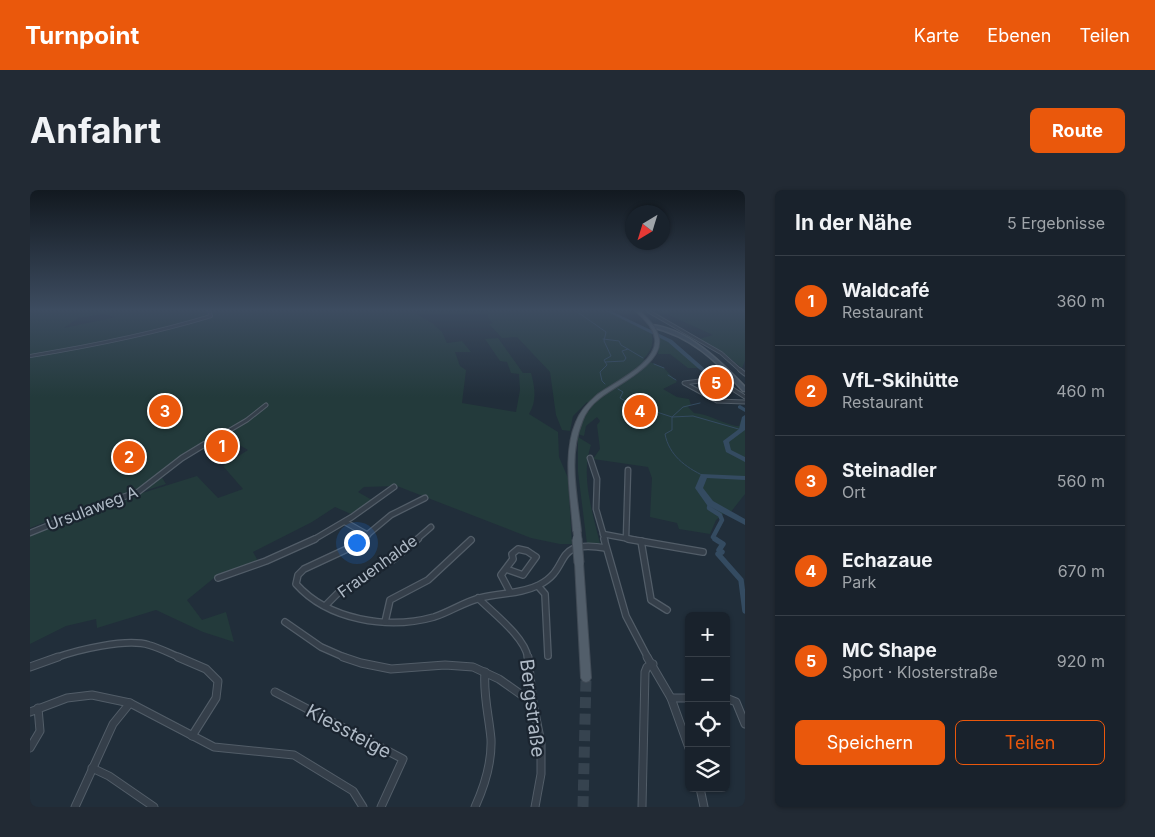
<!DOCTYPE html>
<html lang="de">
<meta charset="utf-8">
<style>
body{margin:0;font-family:Inter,sans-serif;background:#222a34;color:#f1f3f6}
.controls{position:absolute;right:15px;bottom:15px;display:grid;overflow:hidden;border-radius:8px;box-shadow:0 1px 4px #0004}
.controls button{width:45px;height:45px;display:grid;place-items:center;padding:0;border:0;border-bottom:1px solid #373f48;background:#19222c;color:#f1f3f6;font:25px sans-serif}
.compass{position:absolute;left:595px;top:15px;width:45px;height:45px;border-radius:50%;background:#19222c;box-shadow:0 1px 4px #0004;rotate:218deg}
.you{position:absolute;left:326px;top:352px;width:18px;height:18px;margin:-12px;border:4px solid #fff;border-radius:50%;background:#1a73e8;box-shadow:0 0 0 8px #1a73e833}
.badge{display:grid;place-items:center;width:32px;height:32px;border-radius:50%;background:#ea580c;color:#fff;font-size:16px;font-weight:700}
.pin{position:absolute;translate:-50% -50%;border:2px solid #fff;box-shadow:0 1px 5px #0006}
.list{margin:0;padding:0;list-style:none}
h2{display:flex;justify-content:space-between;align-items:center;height:65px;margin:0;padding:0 20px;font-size:21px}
h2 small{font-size:16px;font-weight:400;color:#9fa4a9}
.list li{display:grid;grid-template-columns:32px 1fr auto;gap:15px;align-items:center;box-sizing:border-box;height:90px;padding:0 20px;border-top:1px solid #373f48}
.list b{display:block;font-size:19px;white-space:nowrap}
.list p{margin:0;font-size:16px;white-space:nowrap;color:#9fa4a9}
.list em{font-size:16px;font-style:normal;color:#9fa4a9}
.actions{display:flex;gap:10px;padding:15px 20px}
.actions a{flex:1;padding:11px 0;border:1px solid #ea580c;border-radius:8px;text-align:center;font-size:18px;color:#ea580c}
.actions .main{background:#ea580c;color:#fff}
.icon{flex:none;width:28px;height:28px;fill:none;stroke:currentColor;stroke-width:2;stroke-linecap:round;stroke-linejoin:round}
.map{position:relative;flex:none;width:715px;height:617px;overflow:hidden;border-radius:8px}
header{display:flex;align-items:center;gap:30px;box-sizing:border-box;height:70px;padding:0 25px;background:#ea580c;color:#fff}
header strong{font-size:24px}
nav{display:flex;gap:28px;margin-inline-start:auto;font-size:18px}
.intro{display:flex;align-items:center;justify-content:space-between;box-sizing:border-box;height:120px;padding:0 30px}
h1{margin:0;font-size:35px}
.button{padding:12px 22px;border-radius:8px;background:#ea580c;color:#fff;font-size:18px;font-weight:700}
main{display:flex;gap:30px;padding:0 30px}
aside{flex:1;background:#19222c;border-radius:8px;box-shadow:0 1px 4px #0004}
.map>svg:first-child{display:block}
.green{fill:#233a3b;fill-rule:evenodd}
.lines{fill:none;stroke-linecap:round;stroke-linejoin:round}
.stream{stroke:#344b61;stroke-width:1}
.canal-far1{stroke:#344b61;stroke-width:4.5}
.canal{stroke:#344b61;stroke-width:5.5}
.river{fill:#344b61;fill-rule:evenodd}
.primary-tunnel{stroke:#36434f;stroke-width:11;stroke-dasharray:11 5.5;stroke-linecap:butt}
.minor-far4-casing{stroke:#525d68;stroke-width:4}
.minor-far3-casing{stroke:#525d68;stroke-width:5}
.minor-far2-casing{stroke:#525d68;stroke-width:7}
.minor-far1-casing{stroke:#525d68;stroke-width:8}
.minor-casing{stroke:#525d68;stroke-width:9}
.secondary-casing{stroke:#525d68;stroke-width:3}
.primary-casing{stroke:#414b56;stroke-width:2}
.minor-far4{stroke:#353f4a;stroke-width:2.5}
.minor-far3{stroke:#353f4a;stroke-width:3}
.minor-far2{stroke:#353f4a;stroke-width:4.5}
.minor-far1{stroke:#353f4a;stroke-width:5.5}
.minor{stroke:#353f4a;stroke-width:7}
.secondary{fill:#424f5d;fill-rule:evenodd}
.primary{fill:#525e6a;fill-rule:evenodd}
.primary-bridge-far1-casing{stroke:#414b56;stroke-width:9;stroke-linecap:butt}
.primary-bridge-casing{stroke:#414b56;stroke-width:11;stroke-linecap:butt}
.primary-bridge-far1{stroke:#525e6a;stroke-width:7}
.primary-bridge{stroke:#525e6a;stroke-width:9}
.labels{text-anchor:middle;stroke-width:4.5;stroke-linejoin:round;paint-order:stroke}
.street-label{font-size:16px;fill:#afbac6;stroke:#1a242f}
.near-street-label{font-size:19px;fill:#afbac6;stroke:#1a242f}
</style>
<header>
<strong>Turnpoint</strong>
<nav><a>Karte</a><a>Ebenen</a><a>Teilen</a></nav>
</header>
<div class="intro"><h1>Anfahrt</h1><a class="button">Route</a></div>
<main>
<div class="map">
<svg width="715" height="617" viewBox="0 0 715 617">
<rect width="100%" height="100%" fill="#212e3a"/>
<g class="green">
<path d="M0,121h381l21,12 10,9 5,11 15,-2 9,11h-16l5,14 6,4 -4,33 54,9 4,-22 -1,-16 -8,-1 -4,-11 -7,-1 -15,-22 13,-1 25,35h8c4,15 6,28 -2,41l29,18 1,25 9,21 4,66h-12l-29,-6 -134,-52 -33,1 -6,5 14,8 -21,14 -16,-7 -23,15 -59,30 5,9 -44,17 -27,22 15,20 24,-8 8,30 -31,-10 -47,-22 -59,18 -1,-9 -30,7 -36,18v-109l67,-28 100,-31 21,22 25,-9 -20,-23 25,-16 -28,-16 -3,1 -56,41 5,8 -66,21 -2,-3 -68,26zM74,124l12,3 -52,11 14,-10z"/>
<path d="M458,121h122l40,19c5,10 2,21 -7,29l21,9 13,14 -14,7 14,8 12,2 2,6 -3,2 6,6c15,1 27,10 42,13h3l2,-6 4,2v72l-15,19 -3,-2 -11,9 -6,14 -31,-5 -2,-6 -27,-6 2,-39 -4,-11 -55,-8 7,-10 -3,-24 3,-4 -3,-4 -11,9 -2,10 -7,-2 4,-13 10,-13 -4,-6 -14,14 -3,15 -8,-1 -6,-15 -6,-43 -33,-35 -15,1 -13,-14 4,-1 -5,-5z"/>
<polygon points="630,121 715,121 715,171 712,178 697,166 669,149 683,145"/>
<polygon points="630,147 636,149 670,178 658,178 640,164 628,164"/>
<path d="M548,247l13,8c-11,31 2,68 9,99h-13l-9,-72z"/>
</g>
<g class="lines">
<g class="stream">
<polyline points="546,121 576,142 574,151 581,166 574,170 577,175 570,182 572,191 575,194"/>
<polyline points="573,149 589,151 591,155 613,168"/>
<polyline points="575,172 594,171 596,168 592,161 598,159"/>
<polyline points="624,174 634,178"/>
<polyline points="638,185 646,190"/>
<polyline points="588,199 593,202 590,208 599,213 642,227 653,217 670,213"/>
<path d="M674,286c-19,-9 -35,-21 -39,-42l7,-4v-13l21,-1 49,14"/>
</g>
<polyline class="canal-far1" points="680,313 679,318 690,325 692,330 683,347 687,350"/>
<polyline class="canal" points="685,349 693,354 689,360 692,362 688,364 711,390 715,421"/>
<g class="river">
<polygon points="576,121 581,121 642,150 682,185 682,189 677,190 677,186 638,152"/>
<polygon points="710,215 715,218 715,222 708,218 708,216"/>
<polygon points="715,225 715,240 699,252 701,260 715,267 715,272 696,262 693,251 709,239 712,227"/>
<polygon points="671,284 715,286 715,290 677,288 673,298 683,311 715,329 715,335 677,315 665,298"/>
</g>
<polyline class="primary-tunnel" points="553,617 556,488"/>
<defs>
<g id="minor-far4">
<polyline points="618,121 691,163 711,181"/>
<path d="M0,166c61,-10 122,-22 181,-40l-2,-5"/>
</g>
<g id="minor-far3">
<polyline points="710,180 715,184"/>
<polyline points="694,188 654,193 687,211 715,212"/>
<polyline points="687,189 715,207"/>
<polyline points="173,256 217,230 236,215"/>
</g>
<g id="minor-far2">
<polyline points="560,268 567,289 566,319 575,350"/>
<polyline points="315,332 338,345"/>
<polyline points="0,343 64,317 108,302 152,268 175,254"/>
<polyline points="573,344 605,350"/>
<polyline points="596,348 598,280"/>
<polyline points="283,350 322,327 364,297"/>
<polyline points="331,350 361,325 395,308"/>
<polyline points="386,350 401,337"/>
</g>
<g id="minor-far1">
<path d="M333,349l-16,10 -43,20 -6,6 -2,9c32,36 92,46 138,33 16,-5 30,-15 46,-19 19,-5 41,-4 59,-13 34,-17 11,-46 67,-37"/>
<polyline points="574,349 596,426 618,468"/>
<polyline points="598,349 673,362"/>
<polyline points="611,351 621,410 637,420"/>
<polyline points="476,379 493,385 506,367 497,361 488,359 482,364 483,369 471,385 480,402"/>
<polyline points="188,388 236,371 285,349"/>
<polyline points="508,396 515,404 518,466"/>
<path d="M448,408c15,15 47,39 50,60"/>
<polyline points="295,416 311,400 364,369 388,349"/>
<polyline points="255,432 291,457 316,468"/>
<polyline points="355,432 360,410 398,390 441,350"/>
<path d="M25,468c22,-8 71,-20 94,-13 11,3 22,9 32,13"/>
</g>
<g id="minor">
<polyline points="148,467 176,479 188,491 186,508 162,546"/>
<polyline points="313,467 331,473 361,479 415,475 443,477 469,489 503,513"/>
<polyline points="498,467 503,513 511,553 511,584 505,617"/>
<polyline points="617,467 641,508 659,558"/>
<polyline points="0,477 28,467"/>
<polyline points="245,502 373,569 351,617"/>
<polyline points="641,508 659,508"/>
<polyline points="696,508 706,512 715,534"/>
<polyline points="0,522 37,508 62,505 100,513 184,557 264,565 323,601 333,617"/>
<polyline points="0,558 10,541 8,518"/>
<polyline points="62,578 79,586 124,617"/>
<polyline points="670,598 674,617"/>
<polyline points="45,617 83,534 100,513"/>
<path d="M445,617c10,-22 17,-44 16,-68 -2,-23 -8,-44 -6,-67"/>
<polyline points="612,617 615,482 617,477 623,474"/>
</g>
<path id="secondary" d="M621,135c36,3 70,37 94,62v4h-2c-26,-30 -52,-55 -92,-64z"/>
<g id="primary">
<path d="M606,121h4c8,8 17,16 19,28 4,25 -43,46 -59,59 -8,6 -15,15 -18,24 -14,34 -5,74 -1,109l-4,2 -4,-2c-2,-35 -11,-76 3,-109 4,-11 13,-20 21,-27 16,-12 61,-32 58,-56 -1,-12 -12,-20 -19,-28z"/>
<polygon points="549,370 552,371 553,373 561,488 559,491 556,492 553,491 551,488 545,373 546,371"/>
</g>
</defs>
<use href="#minor-far4" class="minor-far4-casing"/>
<use href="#minor-far3" class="minor-far3-casing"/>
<use href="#minor-far2" class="minor-far2-casing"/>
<use href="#minor-far1" class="minor-far1-casing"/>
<use href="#minor" class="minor-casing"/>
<use href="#secondary" class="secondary-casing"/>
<use href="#primary" class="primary-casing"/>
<use href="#minor-far4" class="minor-far4"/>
<use href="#minor-far3" class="minor-far3"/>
<use href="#minor-far2" class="minor-far2"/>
<use href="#minor-far1" class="minor-far1"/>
<use href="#minor" class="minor"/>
<use href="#secondary" class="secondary"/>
<use href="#primary" class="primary"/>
<defs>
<polyline id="primary-bridge-far1" points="547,341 548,350"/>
<polyline id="primary-bridge" points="547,349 549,373"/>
</defs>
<use href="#primary-bridge-far1" class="primary-bridge-far1-casing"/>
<use href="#primary-bridge" class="primary-bridge-casing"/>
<use href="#primary-bridge-far1" class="primary-bridge-far1"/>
<use href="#primary-bridge" class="primary-bridge"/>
</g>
<linearGradient id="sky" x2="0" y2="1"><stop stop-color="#121920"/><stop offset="0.58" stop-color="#3d4c60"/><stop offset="1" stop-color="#3d4c60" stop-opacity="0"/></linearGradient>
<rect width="715" height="207" fill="url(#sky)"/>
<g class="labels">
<g class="street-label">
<text transform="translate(62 318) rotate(-21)" y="6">Ursulaweg A</text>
<text transform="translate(347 376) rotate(-36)" y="6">Frauenhalde</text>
</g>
<g class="near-street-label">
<text transform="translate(503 518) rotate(83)" y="7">Bergstraße</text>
<text transform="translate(319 541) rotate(28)" y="7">Kiessteige</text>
</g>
</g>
</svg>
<div class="controls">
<button>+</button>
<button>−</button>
<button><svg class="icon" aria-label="locate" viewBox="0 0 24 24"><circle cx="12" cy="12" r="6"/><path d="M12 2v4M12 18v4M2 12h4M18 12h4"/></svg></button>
<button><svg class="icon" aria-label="layers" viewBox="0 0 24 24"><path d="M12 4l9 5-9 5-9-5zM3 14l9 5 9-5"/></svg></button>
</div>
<svg class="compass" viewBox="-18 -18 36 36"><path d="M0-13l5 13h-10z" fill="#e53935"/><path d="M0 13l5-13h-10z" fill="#9fa4a9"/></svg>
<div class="you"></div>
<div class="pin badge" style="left:192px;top:256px">1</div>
<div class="pin badge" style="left:99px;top:267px">2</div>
<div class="pin badge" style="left:135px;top:221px">3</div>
<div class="pin badge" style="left:610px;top:221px">4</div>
<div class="pin badge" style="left:686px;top:193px">5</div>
</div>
<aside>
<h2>In der Nähe<small>5 Ergebnisse</small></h2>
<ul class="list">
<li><span class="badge">1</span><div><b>Waldcafé</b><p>Restaurant</p></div><em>360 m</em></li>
<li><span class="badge">2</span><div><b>VfL-Skihütte</b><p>Restaurant</p></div><em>460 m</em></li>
<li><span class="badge">3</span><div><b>Steinadler</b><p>Ort</p></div><em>560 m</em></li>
<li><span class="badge">4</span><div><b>Echazaue</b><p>Park</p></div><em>670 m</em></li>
<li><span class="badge">5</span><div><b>MC Shape</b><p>Sport · Klosterstraße</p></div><em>920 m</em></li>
</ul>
<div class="actions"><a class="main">Speichern</a><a>Teilen</a></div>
</aside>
</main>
